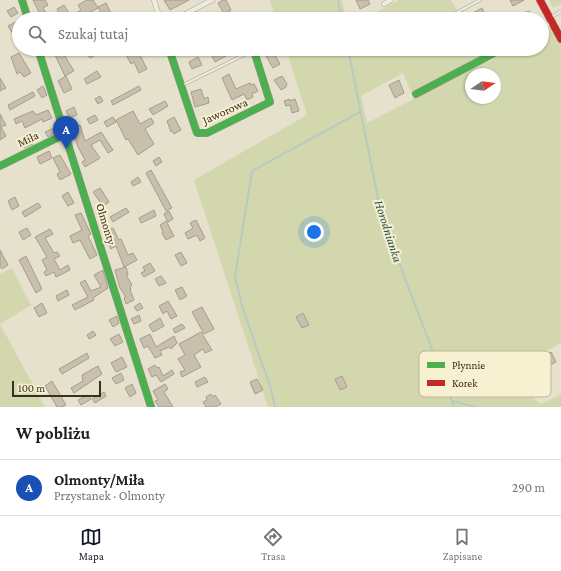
<!DOCTYPE html>
<html lang="pl">
<meta charset="utf-8">
<style>
body{margin:0;font-family:"Crimson Pro",serif;background:#f2f2f2;color:#202124}
.compass{position:absolute;left:465px;top:68px;width:36px;height:36px;border-radius:50%;background:#fff;box-shadow:0 1px 3px #0004;rotate:77deg}
.scale{position:absolute;left:12px;bottom:10px;width:89px;box-sizing:border-box;padding-left:4px;border:2px solid #3a2e1d;border-top:0;font-size:11px;line-height:14px;white-space:nowrap;color:#3a2e1d;-webkit-text-stroke:3px #f7f0d1;paint-order:stroke}
.you{position:absolute;left:314px;top:232px;width:14px;height:14px;margin:-10px;border:3px solid #fff;border-radius:50%;background:#1a73e8;box-shadow:0 0 0 6px #1a73e833}
.badge{display:grid;place-items:center;width:26px;height:26px;border-radius:50%;background:#111827;color:#fff;font-size:13px;font-weight:700}
.pin{position:absolute;translate:-50% -33px;filter:drop-shadow(0 1px 2px #0008)}
.pin::after{content:'';position:absolute;top:21px;width:14px;height:12px;background:inherit;clip-path:polygon(0 0,100% 0,50% 100%)}
.list{margin:0;padding:0;list-style:none}
h2{display:flex;justify-content:space-between;align-items:center;height:52px;margin:0;padding:0 16px;font-size:17px}
h2 small{font-size:13px;font-weight:400;color:#757577}
.list li{display:grid;grid-template-columns:26px 1fr auto;gap:12px;align-items:center;box-sizing:border-box;height:56px;padding:0 16px;border-top:1px solid #e0e0e0}
.list b{display:block;font-size:15px;white-space:nowrap}
.list p{margin:0;font-size:13px;white-space:nowrap;color:#757577}
.list em{font-size:13px;font-style:normal;color:#757577}
.icon{flex:none;width:22px;height:22px;fill:none;stroke:currentColor;stroke-width:2;stroke-linecap:round;stroke-linejoin:round}
.map{position:relative;flex:none;width:561px;height:407px;overflow:hidden}
.search{position:absolute;background:#fff;box-shadow:0 1px 3px #0004;left:12px;right:12px;top:12px;height:44px;display:flex;align-items:center;gap:10px;box-sizing:border-box;padding:0 14px;border-radius:22px;color:#757577;font-size:15px}
.sheet{height:108px;background:#fff}
nav{display:flex;justify-content:space-around;align-items:center;box-sizing:border-box;height:56px;border-top:1px solid #e0e0e0;background:#fff;font-size:11px;color:#757577}
nav a{display:grid;justify-items:center;gap:2px}
nav .on{color:#111827}
.map>svg:first-child{display:block}
.green{fill:#d2d7ae;fill-rule:evenodd}
.lines{fill:none;stroke-linecap:round;stroke-linejoin:round}
.stream{stroke:#b8cbc2;stroke-width:2}
.building{fill:#c9bfad;stroke:#a69c8b}
.lane-casing{stroke:#aba596;stroke-width:3.5}
.street-casing{stroke:#aba596;stroke-width:5.5}
.fast-casing{stroke:#9a9485;stroke-width:8}
.jam-casing{stroke:#9a9485;stroke-width:8}
.lane{stroke:#edeade;stroke-width:2.5}
.street{stroke:#edeade;stroke-width:4.5}
.fast{stroke:#4caf50;stroke-width:7}
.jam{stroke:#c62828;stroke-width:7}
.labels{text-anchor:middle;stroke-width:4;stroke-linejoin:round;paint-order:stroke}
.street-label{font-size:12px;fill:#3a2e1d;stroke:#f7f0d1}
.water-label{font-size:13px;font-style:italic;fill:#2b585a;stroke:#f7f0d1}
.key{fill:#f7f0d1;stroke:#beb69b;stroke-width:1}
.key-label{font-size:11px;fill:#3a2e1d}
</style>
<div class="map">
<svg width="561" height="407" viewBox="0 0 561 407">
<rect width="100%" height="100%" fill="#e6e1cc"/>
<g class="green">
<polygon points="270,0 342,0 346,19 276,19"/>
<polygon points="399,0 451,0 462,19 364,19"/>
<polygon points="549,0 561,0 561,4 553,8"/>
<path d="M552,27l9,18v298l-57,30 37,31 20,-10v13h-293l-74,-227 113,-65 -21,-66h192l8,14 26,-14h30v-16zM403,73l11,26 -47,24 -6,-27zM471,74h24v24h-24z"/>
<polygon points="12,268 31,305 0,324 45,407 0,407 0,274"/>
</g>
<g class="lines">
<g class="stream">
<polyline points="338,0 342,19"/>
<polyline points="348,49 382,218 454,407"/>
<polyline points="452,401 476,407"/>
<polyline points="275,407 271,389 243,309 235,277 252,171 360,112"/>
</g>
</g>
<g class="building">
<polygon points="33,0 45,0 48,5 43,8 47,15 38,19 35,14 39,12"/>
<polygon points="87,0 93,0 98,8 81,17 82,19 62,19 57,9 64,5 71,16 81,10 78,5"/>
<polygon points="164,0 189,0 170,10"/>
<polygon points="223,0 226,0 231,10 224,14 218,3"/>
<polygon points="356,0 368,0 370,4 360,9"/>
<polygon points="510,0 524,0 513,6"/>
<polygon points="106,3 114,19 104,19 98,7"/>
<polygon points="14,7 18,13 11,17 7,11"/>
<polygon points="482,8 487,19 476,19 473,13"/>
<polygon points="529,11 533,19 523,19 521,14"/>
<polygon points="16,22 19,31 13,34 8,26"/>
<polygon points="62,49 66,49 69,54 65,56 74,71 65,76 54,53"/>
<polygon points="95,49 107,49 90,58 87,54"/>
<polygon points="123,49 137,49 147,69 139,73 134,62 131,64"/>
<polygon points="223,49 226,56 215,62 211,54"/>
<polygon points="272,50 280,64 273,68 265,54"/>
<polygon points="19,53 31,73 24,77 20,72 17,74 11,57"/>
<polygon points="198,57 202,65 192,69 189,62"/>
<polygon points="97,71 101,77 87,84 84,79"/>
<polygon points="229,74 236,89 250,83 251,85 254,84 258,91 252,94 253,97 247,100 244,94 232,100 222,78"/>
<polygon points="66,76 72,89 64,93 58,81"/>
<polygon points="282,76 287,84 286,87 281,90 274,80"/>
<polygon points="0,78 6,88 0,91"/>
<polygon points="399,80 404,93 395,98 389,85"/>
<polygon points="43,86 47,95 42,98 37,90"/>
<polygon points="139,86 141,90 113,105 111,101"/>
<polygon points="201,89 204,99 208,97 209,103 195,107 191,92"/>
<polygon points="33,92 35,96 10,110 8,105"/>
<polygon points="100,96 103,101 98,104 95,99"/>
<polygon points="290,99 290,101 295,99 299,111 292,113 290,105 286,106 284,101"/>
<polygon points="165,101 168,106 153,115 149,109"/>
<polygon points="74,107 77,115 70,118 66,111"/>
<polygon points="48,110 52,118 43,122 42,119 25,128 22,121 16,124 14,119 33,111 36,115"/>
<polygon points="133,111 140,124 151,118 154,123 145,129 154,144 138,155 128,139 126,140 116,120"/>
<polygon points="0,114 6,125 1,127 6,136 0,140"/>
<polygon points="95,115 98,120 90,124 87,119"/>
<polygon points="113,117 116,122 107,127 104,122"/>
<polygon points="174,117 181,130 174,134 172,131 171,132 167,121"/>
<polygon points="80,125 85,141 101,132 113,150 108,153 100,140 91,145 100,158 85,167 82,162 85,160 78,147 72,128"/>
<polygon points="57,127 59,131 48,137 45,132"/>
<polygon points="31,140 33,144 24,148 22,145"/>
<polygon points="49,151 52,158 40,164 37,157"/>
<polygon points="60,155 71,174 60,180 57,174 60,172 53,158"/>
<polygon points="159,157 162,162 156,166 153,161"/>
<polygon points="151,170 172,208 166,211 146,173"/>
<polygon points="138,177 141,182 133,186 131,182"/>
<polygon points="100,188 109,202 103,206 93,192"/>
<polygon points="68,192 74,203 68,206 62,196"/>
<polygon points="15,197 19,206 12,210 8,201"/>
<polygon points="38,203 41,207 25,217 22,212"/>
<polygon points="126,208 129,212 113,222 110,217"/>
<polygon points="154,210 156,216 141,223 139,218"/>
<polygon points="103,211 105,215 99,218 97,214"/>
<polygon points="169,211 173,219 168,222 164,214"/>
<polygon points="81,213 91,234 88,236 97,255 90,259 80,240 73,243 70,236 82,230 75,215"/>
<polygon points="196,220 205,238 200,241 197,235 188,239 185,233 193,228 190,223"/>
<polygon points="166,221 174,236 166,240 162,233 163,232 160,225"/>
<polygon points="27,228 31,235 23,240 19,232"/>
<polygon points="113,228 119,240 121,239 128,255 133,253 137,260 124,267 116,246 111,249 108,242 109,242 105,232"/>
<polygon points="50,229 53,234 45,238 54,253 57,252 60,256 54,259 60,270 68,265 70,270 56,277 54,272 46,276 44,272 47,270 42,260 47,257 35,237"/>
<polygon points="0,250 8,265 2,269 0,266"/>
<polygon points="181,252 187,263 181,266 175,255"/>
<polygon points="26,256 42,289 36,293 19,260"/>
<polygon points="150,263 155,271 144,277 141,273 145,271 143,267"/>
<polygon points="126,267 128,275 126,275 132,285 130,286 131,289 130,290 134,300 126,304 124,298 126,297 120,288 115,270"/>
<polygon points="103,270 108,288 93,298 94,300 75,310 72,305 88,297 80,283 85,280 91,291 101,287 94,275"/>
<polygon points="161,276 166,283 159,286 155,279"/>
<polygon points="182,287 187,296 180,300 175,290"/>
<polygon points="67,290 69,295 58,301 56,296"/>
<polygon points="168,301 177,316 171,319 167,311 163,314 159,306"/>
<polygon points="42,303 47,313 39,317 34,308"/>
<polygon points="140,303 143,308 137,311 134,307"/>
<polygon points="202,307 214,329 204,334 192,312"/>
<polygon points="303,313 309,325 302,328 296,317"/>
<polygon points="139,315 141,321 134,324 131,319"/>
<polygon points="117,316 119,323 113,327 109,320"/>
<polygon points="160,318 164,326 153,332 149,325"/>
<polygon points="182,324 185,328 175,333 173,329"/>
<polygon points="93,331 96,335 89,339 87,335"/>
<polygon points="201,332 212,350 205,353 203,349 194,355 201,367 182,377 180,372 185,370 178,359 185,355 179,344"/>
<polygon points="119,334 123,342 115,346 110,339"/>
<polygon points="150,334 156,347 174,336 177,343 171,349 169,347 160,351 162,355 155,358 148,346 144,348 140,339"/>
<polygon points="551,352 556,362 546,367 541,358"/>
<polygon points="87,353 89,358 62,374 59,369"/>
<polygon points="122,357 127,367 116,372 111,363"/>
<polygon points="155,365 157,368 159,367 163,376 172,370 174,374 161,382 156,375 152,377 148,369"/>
<polygon points="98,366 102,374 74,393 71,388 83,381 82,375"/>
<polygon points="121,373 124,380 116,384 112,378"/>
<polygon points="342,376 347,387 340,390 335,379"/>
<polygon points="205,377 208,382 197,387 195,382"/>
<polygon points="257,379 263,390 255,394 250,382"/>
<polygon points="52,381 66,405 62,407 57,407 45,386"/>
<polygon points="132,384 136,393 130,397 125,388"/>
<polygon points="165,384 168,389 164,392 173,407 159,407 155,401 158,400 153,391"/>
<polygon points="104,392 106,396 95,403 92,399"/>
<polygon points="211,394 213,397 215,395 221,404 215,407 206,407 203,402 207,400 206,397"/>
<polygon points="88,395 91,399 81,405 78,400"/>
</g>
<g class="lines">
<defs>
<g id="lane">
<polyline points="550,18 561,11"/>
<polyline points="445,19 480,0"/>
<polyline points="183,85 252,51"/>
</g>
<g id="street">
<polyline points="154,0 160,19"/>
<polyline points="384,4 391,0"/>
<polyline points="176,19 212,0"/>
<polyline points="542,28 552,22"/>
</g>
<g id="fast">
<polyline points="22,0 28,19"/>
<polyline points="38,49 151,407"/>
<polyline points="169,49 197,133 207,133 270,102 254,51"/>
<polyline points="416,94 502,49"/>
<polyline points="0,166 65,134"/>
</g>
<polyline id="jam" points="540,0 561,39"/>
</defs>
<use href="#lane" class="lane-casing"/>
<use href="#street" class="street-casing"/>
<use href="#fast" class="fast-casing"/>
<use href="#jam" class="jam-casing"/>
<use href="#lane" class="lane"/>
<use href="#street" class="street"/>
<use href="#fast" class="fast"/>
<use href="#jam" class="jam"/>
</g>
<g class="labels">
<g class="street-label">
<text transform="translate(225 111) rotate(-24)" y="4">Jaworowa</text>
<text transform="translate(28 139) rotate(-25)" y="4">Miła</text>
<text transform="translate(106 224) rotate(73)" y="4">Olmonty</text>
</g>
<g class="water-label">
<text transform="translate(389 231) rotate(72)" y="5">Horodnianka</text>
</g>
</g>
<rect x="419" y="351" width="132" height="46" rx="6" class="key"/>
<rect x="427" y="362" width="18" height="6" fill="#4caf50"/>
<rect x="427" y="380" width="18" height="6" fill="#c62828"/>
<g class="key-label">
<text x="452" y="369">Płynnie</text>
<text x="452" y="387">Korek</text>
</g>
</svg>
<svg class="compass" viewBox="-18 -18 36 36"><path d="M0-13l5 13h-10z" fill="#e53935"/><path d="M0 13l5-13h-10z" fill="#757577"/></svg>
<div class="scale">100 m</div>
<div class="you"></div>
<div class="pin badge" style="left:66px;top:149px;background:#1a4fb4">A</div>
<div class="search"><svg class="icon" aria-label="search" viewBox="0 0 24 24"><circle cx="10" cy="10" r="6"/><path d="M15 15l6 6"/></svg>Szukaj tutaj</div>
</div>
<section class="sheet">
<h2>W pobliżu<small></small></h2>
<ul class="list">
<li><span class="badge" style="background:#1a4fb4">A</span><div><b>Olmonty/Miła</b><p>Przystanek · Olmonty</p></div><em>290 m</em></li>
</ul>
</section>
<nav>
<a class="on"><svg class="icon" aria-label="map" viewBox="0 0 24 24"><path d="M3 6l6-2 6 2 6-2v14l-6 2-6-2-6 2zM9 4v14M15 6v14"/></svg>Mapa</a>
<a><svg class="icon" aria-label="directions" viewBox="0 0 24 24"><path d="M12 3l9 9-9 9-9-9zM9 14v-3h6M13 9l2 2-2 2"/></svg>Trasa</a>
<a><svg class="icon" aria-label="saved" viewBox="0 0 24 24"><path d="M7 4h10v16l-5-4-5 4z"/></svg>Zapisane</a>
</nav>
